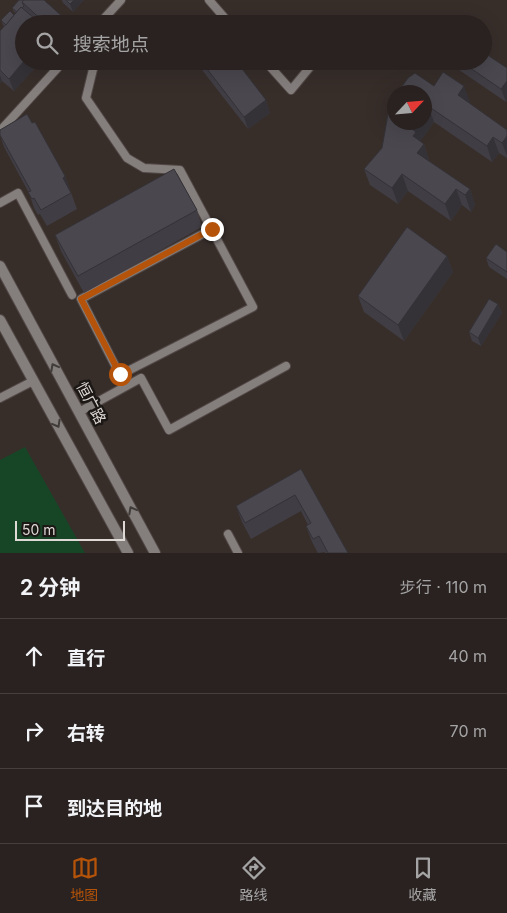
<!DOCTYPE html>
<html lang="zh">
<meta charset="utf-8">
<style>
body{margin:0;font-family:Inter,"Noto Sans SC",sans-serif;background:#352f2d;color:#f1f3f6}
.compass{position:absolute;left:387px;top:85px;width:45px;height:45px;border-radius:50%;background:#292220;box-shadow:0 5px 20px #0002;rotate:64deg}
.scale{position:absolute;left:15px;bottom:12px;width:110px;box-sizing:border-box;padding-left:5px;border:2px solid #dfd9d6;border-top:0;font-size:14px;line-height:18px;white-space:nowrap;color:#dfd9d6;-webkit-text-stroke:4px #1b1815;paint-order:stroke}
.stop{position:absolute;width:15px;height:15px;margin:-11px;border:4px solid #b45309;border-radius:50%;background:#fff}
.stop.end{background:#b45309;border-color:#fff;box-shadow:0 1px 5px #0008}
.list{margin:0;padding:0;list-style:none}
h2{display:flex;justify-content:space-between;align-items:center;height:65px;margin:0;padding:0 20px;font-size:21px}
h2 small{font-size:16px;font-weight:400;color:#a5a4a5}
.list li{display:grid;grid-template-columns:32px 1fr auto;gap:15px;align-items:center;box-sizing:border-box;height:75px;padding:0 20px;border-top:1px solid #453f3e}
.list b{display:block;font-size:19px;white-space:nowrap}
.list em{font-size:16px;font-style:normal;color:#a5a4a5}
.icon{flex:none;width:28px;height:28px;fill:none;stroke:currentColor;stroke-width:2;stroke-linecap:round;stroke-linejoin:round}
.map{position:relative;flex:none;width:507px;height:553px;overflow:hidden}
.search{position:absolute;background:#292220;box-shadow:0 5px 20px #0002;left:15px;right:15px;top:15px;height:55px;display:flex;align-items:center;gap:12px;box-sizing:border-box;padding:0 18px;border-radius:28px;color:#a5a4a5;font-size:19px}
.sheet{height:290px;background:#292220}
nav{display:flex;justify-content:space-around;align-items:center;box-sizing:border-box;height:70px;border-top:1px solid #453f3e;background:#292220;font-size:14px;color:#a5a4a5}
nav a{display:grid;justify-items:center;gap:2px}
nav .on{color:#b45309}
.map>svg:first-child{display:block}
.green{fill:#174627}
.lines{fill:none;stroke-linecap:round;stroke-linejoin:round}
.service-casing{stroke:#524946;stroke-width:10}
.tertiary-casing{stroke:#524946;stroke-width:12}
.service{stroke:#847e7d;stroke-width:8}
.tertiary{stroke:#847e7d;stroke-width:10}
.wall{fill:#403d44}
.shaded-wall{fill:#343237}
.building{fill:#4a474f;stroke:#343237}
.oneway{stroke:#403c39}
.route{stroke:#b45309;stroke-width:6}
.labels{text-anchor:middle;stroke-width:5;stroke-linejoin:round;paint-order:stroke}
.street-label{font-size:15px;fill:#dfd9d6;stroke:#1b1815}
</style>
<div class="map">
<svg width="507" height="553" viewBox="0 0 507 553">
<rect width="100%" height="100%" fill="#372e2a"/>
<polygon class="green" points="25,447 85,553 0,553 0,460"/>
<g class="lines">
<defs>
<g id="service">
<polyline points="209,0 230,24"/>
<polyline points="99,24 121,0"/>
<polyline points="95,61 86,98 127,158 144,168 180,170 253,307 120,375 81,299 212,229"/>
<polyline points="265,61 291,90 315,61"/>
<polyline points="0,131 64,61"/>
<polyline points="0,203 18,193 72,295"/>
<polyline points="0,398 33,381"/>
<polyline points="79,412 141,378 169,430 286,366"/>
<polyline points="228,534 238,553"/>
</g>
<g id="tertiary">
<polyline points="0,266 155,553"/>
<polyline points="0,320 128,553"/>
</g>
</defs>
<use href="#service" class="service-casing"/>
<use href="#tertiary" class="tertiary-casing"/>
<use href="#service" class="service"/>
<use href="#tertiary" class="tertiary"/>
</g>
<g class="wall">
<polygon points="19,0 66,24 24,24 24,61 40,62 14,91 2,81 0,83 0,31 4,26 3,25 1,20 14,15 16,13 14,12 12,8"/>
<polygon points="62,0 84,0 73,12 63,3"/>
<polygon points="195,61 236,61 266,100 270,113 248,129"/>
<polygon points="446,61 483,61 507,68 507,100 506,102"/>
<polygon points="434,86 470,102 469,103 507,130 507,158 499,153 492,162 434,122 420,141 424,144 429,160 429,161 470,189 475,205 471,212 462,205 451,221 408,191 398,204 370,185 364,169 382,148 424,92"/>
<polygon points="0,135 65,176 77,209 47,226 40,214 38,215 34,208 29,193 4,147"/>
<polygon points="197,210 202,227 84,293 61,251 55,235"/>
<polygon points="507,252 507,279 489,267 486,258"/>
<polygon points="447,256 453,272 404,341 364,312 358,296"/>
<polygon points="498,304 502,313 481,346 472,341 469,332"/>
<polygon points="301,469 348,553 325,553 325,552 318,553 312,542 306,526 308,525 301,511 251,539 242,522 236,506"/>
</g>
<g class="shaded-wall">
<polygon points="74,0 84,0 73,12 70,4"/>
<polygon points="64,18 66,24 59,24"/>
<polygon points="24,61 40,62 14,91 9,79"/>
<polygon points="0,75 2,81 0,83"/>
<polygon points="507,81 507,100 506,102 501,89"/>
<polygon points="464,86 470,102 463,112 458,95"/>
<polygon points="266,100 270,113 248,129 244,117"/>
<polygon points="428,106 434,122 420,142 424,144 429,160 423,169 417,153 412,129 417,122 424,122 424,111"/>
<polygon points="507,136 507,156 502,143"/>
<polygon points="493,137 499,153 492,162 487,146"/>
<polygon points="402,174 408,191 398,204 392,188"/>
<polygon points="65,176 71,193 63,178"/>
<polygon points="456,189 462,205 451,221 445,204"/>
<polygon points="470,189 475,205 471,212 465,195"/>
<polygon points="447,256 453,272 404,341 398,325"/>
<polygon points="498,304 502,313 481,346 478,338"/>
</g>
<g class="building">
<polygon points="19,0 24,0 22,2 24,6 22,8 21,7 17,12 12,8"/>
<polygon points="24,0 44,0 64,18 59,24 46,24 22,2"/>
<polygon points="66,0 74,0 70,4"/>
<polygon points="21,7 41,24 24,24 24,37 23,38 24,39 24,61 9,79 0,70 0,31"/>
<polygon points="10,11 14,15 6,25 1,20"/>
<polygon points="483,52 507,68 507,81 501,89 460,61 483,61"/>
<polygon points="201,61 236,61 266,100 244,117"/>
<polygon points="443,72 464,86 458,95 507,130 507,136 502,143 493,137 487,146 428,106 424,111 424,92 398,92 408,78 415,73 434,86"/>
<polygon points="394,100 394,122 417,122 412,129 416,132 413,136 424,144 417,153 470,189 465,195 456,189 445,204 402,174 392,188 364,169 382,148 388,114"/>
<polygon points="27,114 32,123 35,122 65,176 63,178 71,193 41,210 34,198 32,199 28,192 31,191 0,135 0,130"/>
<polygon points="174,169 197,210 78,276 55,235"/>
<polygon points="407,227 447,256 398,325 358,296"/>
<polygon points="496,244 507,252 507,272 486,258"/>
<polygon points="489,299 498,304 478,338 469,332"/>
<polygon points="301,469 348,553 328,553 319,536 313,539 306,526 311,523 295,495 245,523 236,506"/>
</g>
<defs><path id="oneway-chevron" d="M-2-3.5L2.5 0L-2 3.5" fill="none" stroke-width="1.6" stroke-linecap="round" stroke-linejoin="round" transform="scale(1.25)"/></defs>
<g class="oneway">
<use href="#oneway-chevron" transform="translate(54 367) rotate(-118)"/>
<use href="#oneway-chevron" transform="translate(57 424) rotate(61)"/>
<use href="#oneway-chevron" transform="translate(132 510) rotate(-118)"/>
</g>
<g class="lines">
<polyline class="route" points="120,374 81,299 212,229"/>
</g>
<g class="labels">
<g class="street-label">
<text transform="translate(91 403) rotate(62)" y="5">恒广路</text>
</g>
</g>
</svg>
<svg class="compass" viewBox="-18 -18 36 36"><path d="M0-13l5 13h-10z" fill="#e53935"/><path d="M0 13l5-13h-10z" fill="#a5a4a5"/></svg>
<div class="scale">50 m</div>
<div class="stop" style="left:120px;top:374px"></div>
<div class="stop end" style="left:212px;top:229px"></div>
<div class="search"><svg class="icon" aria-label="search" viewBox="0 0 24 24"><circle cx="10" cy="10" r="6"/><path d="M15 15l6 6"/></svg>搜索地点</div>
</div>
<section class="sheet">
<h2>2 分钟<small>步行 · 110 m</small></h2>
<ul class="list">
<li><svg class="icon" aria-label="ahead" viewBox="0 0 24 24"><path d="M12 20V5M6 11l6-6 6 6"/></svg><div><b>直行</b></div><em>40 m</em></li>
<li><svg class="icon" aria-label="right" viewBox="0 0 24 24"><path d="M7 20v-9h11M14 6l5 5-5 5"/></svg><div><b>右转</b></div><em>70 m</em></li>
<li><svg class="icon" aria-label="arrive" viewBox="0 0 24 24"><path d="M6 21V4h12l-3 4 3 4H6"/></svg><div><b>到达目的地</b></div></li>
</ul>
</section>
<nav>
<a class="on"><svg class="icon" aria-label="map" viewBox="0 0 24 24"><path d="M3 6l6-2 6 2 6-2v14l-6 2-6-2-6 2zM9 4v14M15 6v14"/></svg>地图</a>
<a><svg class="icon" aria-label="directions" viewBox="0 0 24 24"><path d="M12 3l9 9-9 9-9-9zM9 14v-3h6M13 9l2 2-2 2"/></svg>路线</a>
<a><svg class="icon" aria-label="saved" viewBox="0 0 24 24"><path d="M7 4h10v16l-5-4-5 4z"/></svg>收藏</a>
</nav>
